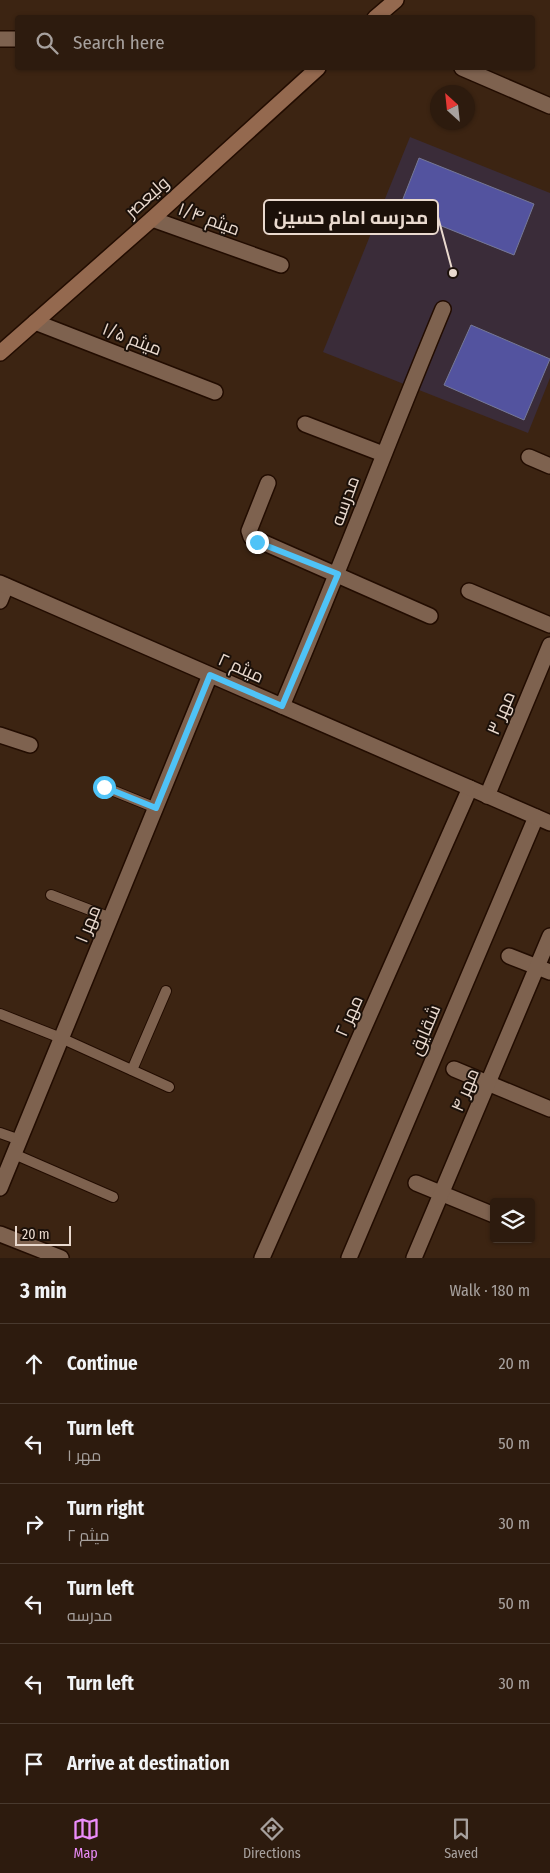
<!DOCTYPE html>
<meta charset="utf-8">
<style>
body{margin:0;font-family:"Fira Sans Condensed",Cairo,sans-serif;background:#39281c;color:#f1f3f6}
.controls{position:absolute;right:15px;bottom:15px;display:grid;overflow:hidden;border-radius:5px;box-shadow:0 1px 4px #0004}
.controls button{width:45px;height:45px;display:grid;place-items:center;padding:0;border:0;border-bottom:1px solid #48392e;background:#2d1b0e;color:#f1f3f6;font:25px sans-serif}
.compass{position:absolute;left:430px;top:85px;width:45px;height:45px;border-radius:50%;background:#2d1b0e;box-shadow:0 1px 4px #0004;rotate:333deg}
.scale{position:absolute;left:15px;bottom:12px;width:56px;box-sizing:border-box;padding-left:5px;border:2px solid #e9d9ce;border-top:0;font-size:14px;line-height:18px;white-space:nowrap;color:#e9d9ce;-webkit-text-stroke:4px #1b1009;paint-order:stroke}
.stop{position:absolute;width:15px;height:15px;margin:-11px;border:4px solid #4fc3f7;border-radius:50%;background:#fff}
.stop.end{background:#4fc3f7;border-color:#fff;box-shadow:0 1px 5px #0008}
.list{margin:0;padding:0;list-style:none}
h2{display:flex;justify-content:space-between;align-items:center;height:65px;margin:0;padding:0 20px;font-size:21px}
h2 small{font-size:16px;font-weight:400;color:#a7a19e}
.list li{display:grid;grid-template-columns:32px 1fr auto;gap:15px;align-items:center;box-sizing:border-box;height:80px;padding:0 20px;border-top:1px solid #48392e}
.list b{display:block;font-size:19px;white-space:nowrap}
.list p{margin:0;font-size:16px;white-space:nowrap;color:#a7a19e}
.list em{font-size:16px;font-style:normal;color:#a7a19e}
.icon{flex:none;width:28px;height:28px;fill:none;stroke:currentColor;stroke-width:2;stroke-linecap:round;stroke-linejoin:round}
.map{position:relative;flex:none;width:550px;height:1258px;overflow:hidden}
.search{position:absolute;background:#2d1b0e;box-shadow:0 1px 4px #0004;left:15px;right:15px;top:15px;height:55px;display:flex;align-items:center;gap:12px;box-sizing:border-box;padding:0 18px;border-radius:5px;color:#a7a19e;font-size:19px}
.sheet{height:545px;background:#2d1b0e}
nav{display:flex;justify-content:space-around;align-items:center;box-sizing:border-box;height:70px;border-top:1px solid #48392e;background:#2d1b0e;font-size:14px;color:#a7a19e}
nav a{display:grid;justify-items:center;gap:2px}
nav .on{color:#eb8dfb}
.map>svg:first-child{display:block}
.education{fill:#3a2c39}
.building{fill:#53539f;stroke:#767997}
.lines{fill:none;stroke-linecap:round;stroke-linejoin:round}
.service-casing{stroke:#220c00;stroke-width:12}
.minor-casing{stroke:#220c00;stroke-width:18}
.tertiary-casing{stroke:#220c00;stroke-width:18}
.secondary-casing{stroke:#220c00;stroke-width:18}
.service{stroke:#7e624f;stroke-width:10}
.minor{stroke:#7e624f;stroke-width:15}
.tertiary{stroke:#7e624f;stroke-width:15}
.secondary{stroke:#94694f;stroke-width:15}
.route{stroke:#4fc3f7;stroke-width:6}
.labels{text-anchor:middle;stroke-width:4;stroke-linejoin:round;paint-order:stroke}
.street-label{font-size:18px;fill:#e9d9ce;stroke:#1b1009}
.leader{fill:none;stroke:#e9d9ce;stroke-width:2}
.callout-dot{fill:#e9d9ce;stroke:#1b1009;stroke-width:2}
.callout{fill:#1b1009;stroke:#e9d9ce;stroke-width:2}
.callout-label{font-size:19px;text-anchor:middle;font-weight:bold;fill:#e9d9ce}
</style>
<div class="map">
<svg width="550" height="1258" viewBox="0 0 550 1258">
<rect width="100%" height="100%" fill="#3c2412"/>
<polygon class="education" points="410,137 550,193 550,378 528,433 323,352"/>
<g class="building">
<polygon points="419,158 534,204 514,255 399,209"/>
<polygon points="471,325 550,359 524,420 444,385"/>
</g>
<g class="lines">
<defs>
<g id="service">
<polyline points="104,787 156,808"/>
<polyline points="51,895 111,918"/>
<polyline points="0,1014 61,1038 169,1087"/>
<polyline points="132,1070 166,991"/>
<polyline points="0,1133 20,1140"/>
<polyline points="14,1154 113,1197"/>
</g>
<g id="minor">
<polyline points="462,68 550,106"/>
<polyline points="152,219 281,265"/>
<polyline points="35,322 215,392"/>
<polyline points="305,424 383,454"/>
<polyline points="529,457 550,466"/>
<polyline points="268,483 249,531 251,537 430,616"/>
<polyline points="469,591 550,625"/>
<polyline points="0,601 6,586"/>
<path d="M282,706c56,-131 106,-265 161,-397"/>
<polyline points="0,735 30,745"/>
<polyline points="487,796 550,645"/>
<polyline points="509,956 550,972"/>
<polyline points="454,1069 550,1109"/>
<polyline points="416,1183 494,1215"/>
<polyline points="0,1188 210,675"/>
<polyline points="0,1234 61,1258"/>
<polyline points="262,1258 470,788"/>
<polyline points="349,1258 536,817"/>
<polyline points="414,1258 550,936"/>
</g>
<g id="tertiary">
<polyline points="0,39 18,39"/>
<polyline points="0,583 550,823"/>
</g>
<g id="secondary">
<polyline points="375,18 396,0"/>
<polyline points="0,353 152,219 318,68"/>
</g>
</defs>
<use href="#service" class="service-casing"/>
<use href="#minor" class="minor-casing"/>
<use href="#tertiary" class="tertiary-casing"/>
<use href="#secondary" class="secondary-casing"/>
<use href="#service" class="service"/>
<use href="#minor" class="minor"/>
<use href="#tertiary" class="tertiary"/>
<use href="#secondary" class="secondary"/>
</g>
<g class="lines">
<polyline class="route" points="104,787 156,808 210,675 282,706 338,574 257,542"/>
</g>
<g class="labels">
<g class="street-label">
<text transform="translate(147 197) rotate(-42)" y="6">ولیعصر</text>
<text transform="translate(209 219) rotate(20)" y="6">میثم ۱/۴</text>
<text transform="translate(132 339) rotate(21)" y="6">میثم ۱/۵</text>
<text transform="translate(345 501) rotate(-70)" y="6">مدرسه</text>
<text transform="translate(241 668) rotate(24)" y="6">میثم ۲</text>
<text transform="translate(501 713) rotate(-67)" y="6">مهر ۳</text>
<text transform="translate(88 924) rotate(-68)" y="6">مهر ۱</text>
<text transform="translate(349 1016) rotate(-66)" y="6">مهر ۲</text>
<text transform="translate(425 1030) rotate(-67)" y="6">شقایق</text>
<text transform="translate(465 1090) rotate(-67)" y="6">مهر ۴</text>
</g>
</g>
<path class="leader" d="M453 273L438 217"/>
<circle class="callout-dot" cx="453" cy="273" r="5"/>
<rect class="callout" x="264" y="200" width="174" height="34" rx="5"/>
<g class="callout-label">
<text x="351" y="224">مدرسه امام حسین</text>
</g>
</svg>
<div class="controls">
<button><svg class="icon" aria-label="layers" viewBox="0 0 24 24"><path d="M12 4l9 5-9 5-9-5zM3 14l9 5 9-5"/></svg></button>
</div>
<svg class="compass" viewBox="-18 -18 36 36"><path d="M0-13l5 13h-10z" fill="#e53935"/><path d="M0 13l5-13h-10z" fill="#a7a19e"/></svg>
<div class="scale">20 m</div>
<div class="stop" style="left:104px;top:787px"></div>
<div class="stop end" style="left:257px;top:542px"></div>
<div class="search"><svg class="icon" aria-label="search" viewBox="0 0 24 24"><circle cx="10" cy="10" r="6"/><path d="M15 15l6 6"/></svg>Search here</div>
</div>
<section class="sheet">
<h2>3 min<small>Walk · 180 m</small></h2>
<ul class="list">
<li><svg class="icon" aria-label="ahead" viewBox="0 0 24 24"><path d="M12 20V5M6 11l6-6 6 6"/></svg><div><b>Continue</b></div><em>20 m</em></li>
<li><svg class="icon" aria-label="left" viewBox="0 0 24 24"><path d="M17 20v-9H6M10 6l-5 5 5 5"/></svg><div><b>Turn left</b><p>مهر ۱</p></div><em>50 m</em></li>
<li><svg class="icon" aria-label="right" viewBox="0 0 24 24"><path d="M7 20v-9h11M14 6l5 5-5 5"/></svg><div><b>Turn right</b><p>میثم ۲</p></div><em>30 m</em></li>
<li><svg class="icon" aria-label="left" viewBox="0 0 24 24"><path d="M17 20v-9H6M10 6l-5 5 5 5"/></svg><div><b>Turn left</b><p>مدرسه</p></div><em>50 m</em></li>
<li><svg class="icon" aria-label="left" viewBox="0 0 24 24"><path d="M17 20v-9H6M10 6l-5 5 5 5"/></svg><div><b>Turn left</b></div><em>30 m</em></li>
<li><svg class="icon" aria-label="arrive" viewBox="0 0 24 24"><path d="M6 21V4h12l-3 4 3 4H6"/></svg><div><b>Arrive at destination</b></div></li>
</ul>
</section>
<nav>
<a class="on"><svg class="icon" aria-label="map" viewBox="0 0 24 24"><path d="M3 6l6-2 6 2 6-2v14l-6 2-6-2-6 2zM9 4v14M15 6v14"/></svg>Map</a>
<a><svg class="icon" aria-label="directions" viewBox="0 0 24 24"><path d="M12 3l9 9-9 9-9-9zM9 14v-3h6M13 9l2 2-2 2"/></svg>Directions</a>
<a><svg class="icon" aria-label="saved" viewBox="0 0 24 24"><path d="M7 4h10v16l-5-4-5 4z"/></svg>Saved</a>
</nav>
